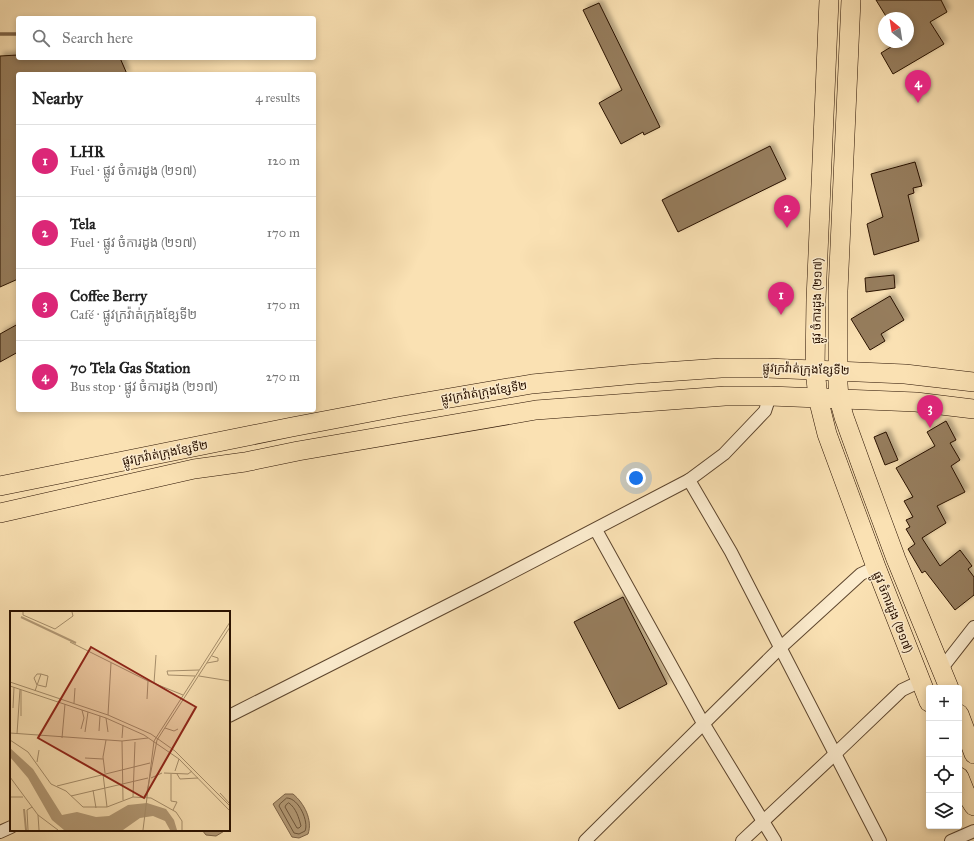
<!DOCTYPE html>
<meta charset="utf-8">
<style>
body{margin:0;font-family:"IM FELL Great Primer","Noto Sans Khmer",serif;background:#f2f2f2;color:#222}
.controls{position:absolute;right:12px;bottom:12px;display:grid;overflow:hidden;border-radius:4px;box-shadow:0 2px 6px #0003}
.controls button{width:36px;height:36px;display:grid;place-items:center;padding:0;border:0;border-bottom:1px solid #e0e0e0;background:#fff;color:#222;font:20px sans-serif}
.compass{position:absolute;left:878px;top:12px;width:36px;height:36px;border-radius:50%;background:#fff;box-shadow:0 2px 6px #0003;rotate:330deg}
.you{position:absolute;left:636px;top:478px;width:14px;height:14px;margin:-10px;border:3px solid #fff;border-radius:50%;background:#1a73e8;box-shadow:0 0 0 6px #1a73e833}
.badge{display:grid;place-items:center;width:26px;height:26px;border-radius:50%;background:#db2777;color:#fff;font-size:13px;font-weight:700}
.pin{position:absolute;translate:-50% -33px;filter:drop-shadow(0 1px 2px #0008)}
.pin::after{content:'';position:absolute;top:21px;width:14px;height:12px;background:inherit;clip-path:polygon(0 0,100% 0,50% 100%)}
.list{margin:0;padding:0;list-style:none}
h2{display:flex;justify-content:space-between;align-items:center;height:52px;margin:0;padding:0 16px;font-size:17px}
h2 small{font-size:13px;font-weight:400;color:#767676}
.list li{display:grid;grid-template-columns:26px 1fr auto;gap:12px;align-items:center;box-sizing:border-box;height:72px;padding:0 16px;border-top:1px solid #e0e0e0}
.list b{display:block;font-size:15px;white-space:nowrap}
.list p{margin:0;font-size:13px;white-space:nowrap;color:#767676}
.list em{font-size:13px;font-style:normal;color:#767676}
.icon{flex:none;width:22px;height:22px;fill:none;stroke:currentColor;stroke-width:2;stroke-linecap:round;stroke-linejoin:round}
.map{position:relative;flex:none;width:974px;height:841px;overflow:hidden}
.search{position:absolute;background:#fff;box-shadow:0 2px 6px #0003;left:16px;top:16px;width:300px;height:44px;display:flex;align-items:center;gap:10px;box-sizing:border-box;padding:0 14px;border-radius:4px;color:#767676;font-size:15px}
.panel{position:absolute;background:#fff;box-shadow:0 2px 6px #0003;left:16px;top:72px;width:300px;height:340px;border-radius:4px}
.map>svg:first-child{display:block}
.water{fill:#b39a76;stroke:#7c6347}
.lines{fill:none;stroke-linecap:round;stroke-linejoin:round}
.shore{stroke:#6e563b;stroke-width:1}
.stream{stroke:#7c6347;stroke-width:3.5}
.building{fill:#967d5d;stroke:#291100;filter:url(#shadow)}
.street-casing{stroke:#5d452d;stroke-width:14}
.primary-casing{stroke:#291100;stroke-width:20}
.street{stroke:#fcecce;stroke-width:12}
.primary{stroke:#fae1b3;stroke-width:19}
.labels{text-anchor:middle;stroke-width:3;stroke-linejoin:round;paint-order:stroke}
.street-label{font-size:12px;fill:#291100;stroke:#fcecce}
.inset-river{fill:none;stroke:#b39a76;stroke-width:2}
.inset-road{fill:none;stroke:#a68e6b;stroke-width:1}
.view{fill:#8f2418;fill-opacity:0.15;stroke:#8f2418;stroke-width:2}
.inset-edge{fill:none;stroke:#291100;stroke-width:2}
</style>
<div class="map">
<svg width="974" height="841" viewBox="0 0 974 841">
<defs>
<filter id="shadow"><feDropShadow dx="3.5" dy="-3.5" stdDeviation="2" flood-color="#0004"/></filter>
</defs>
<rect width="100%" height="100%" fill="#fae1b3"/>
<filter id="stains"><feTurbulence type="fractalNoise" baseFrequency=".005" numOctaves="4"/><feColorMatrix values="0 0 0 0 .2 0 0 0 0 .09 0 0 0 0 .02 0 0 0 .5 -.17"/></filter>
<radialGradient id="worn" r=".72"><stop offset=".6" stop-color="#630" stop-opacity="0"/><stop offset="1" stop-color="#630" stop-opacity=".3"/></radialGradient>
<g class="water">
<path d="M285,794h8c11,9 20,26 15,40l-9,4 -7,-1 -19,-33z"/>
<polygon points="202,830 226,830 216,836 206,835"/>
</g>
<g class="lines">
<g class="shore">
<path d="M287,798c12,0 22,24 18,33l-6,3 -5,-1 -15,-27 1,-2z"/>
<path d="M289,803c7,5 10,15 12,23l-2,2h-2l-12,-21 1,-2z"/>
</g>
<polyline class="stream" points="0,34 18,34"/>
</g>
<g class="building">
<polygon points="876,0 941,0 947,12 930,22 944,44 893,74 881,53 899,42 908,42 908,18 887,18"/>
<polygon points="599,3 660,127 644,135 643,132 621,144 599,103 622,90 583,10"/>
<polygon points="18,55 18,58 120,58 127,74 18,74 18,279 0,287 0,56"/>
<polygon points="770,146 786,179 678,232 662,200"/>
<polygon points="915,162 922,186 913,188 914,193 908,195 919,241 874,255 867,224 883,217 871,174"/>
<polygon points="894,275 895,288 866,292 865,278"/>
<polygon points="890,296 904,320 881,334 885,341 870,350 851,319"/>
<polygon points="18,324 18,352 0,362 0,334"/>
<polygon points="946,421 956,440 950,443 960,460 951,466 965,492 937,506 946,523 922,538 940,566 960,550 972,566 968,569 974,577 974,595 955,610 925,571 922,573 908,549 915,544 906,529 910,527 906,520 913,517 904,501 913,497 896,468 935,446 927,432"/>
<polygon points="886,432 898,460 885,465 874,437"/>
<polygon points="623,597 667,684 619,709 574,622"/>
</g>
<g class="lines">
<defs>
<g id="street">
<polyline points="689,480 731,552 880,841"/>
<polyline points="596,530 703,723 775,841"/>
<polyline points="942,668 974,627"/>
<polyline points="229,716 484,587 689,480 724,454 765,411 770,396"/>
<polyline points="0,832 11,827"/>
<polyline points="585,841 780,648 861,574 876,567"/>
<polyline points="742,841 835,754 902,690 921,681"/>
<polyline points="951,841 974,831"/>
</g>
<g id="primary">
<polyline points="829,0 816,300 815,369 818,398 827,434 876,567 929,702"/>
<polyline points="851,0 838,291 838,384 839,399 844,417 866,478 896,559 949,688"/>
<polyline points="0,486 292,427 397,407 532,384 636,374 721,368 767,368 905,374 974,382"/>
<polyline points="0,513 194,469 245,462 298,451 536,410 725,396 770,396 916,402 974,409"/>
<polyline points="959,714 974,754"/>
<polyline points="959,777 965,792 974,806"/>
</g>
</defs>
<use href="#street" class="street-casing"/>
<use href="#primary" class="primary-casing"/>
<use href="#street" class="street"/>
<use href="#primary" class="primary"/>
</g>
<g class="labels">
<g class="street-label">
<text transform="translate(817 301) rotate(-89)" y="4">ផ្លូវ ចំការដូង (២១៧)</text>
<text transform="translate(806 369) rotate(2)" y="4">ផ្លូវក្រវ៉ាត់ក្រុងខ្សែទី២</text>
<text transform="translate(484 392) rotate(-9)" y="4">ផ្លូវក្រវ៉ាត់ក្រុងខ្សែទី២</text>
<text transform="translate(165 453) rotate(-11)" y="4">ផ្លូវក្រវ៉ាត់ក្រុងខ្សែទី២</text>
<text transform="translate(893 612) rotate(68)" y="4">ផ្លូវ ចំការដូង (២១៧)</text>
</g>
</g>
<g transform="translate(10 611)">
<rect width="220" height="220" fill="#fae1b3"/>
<path d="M0,137l23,21 29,46 15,-3 19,5 13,-1 19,-11 19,-2 19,6 8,11 3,10h-7l-5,-9 -12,-5 -13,2 -17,12h-59l-12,-10 -24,-42 -18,-21z" fill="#b39a76"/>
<path class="inset-river" d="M11,6l55,26M14,198l2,21"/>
<path class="inset-road" d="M13,1v3l32,14 18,-13 -1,-4M60,31l76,38 37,15M197,52l11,-2v-3l-6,-2M185,65l-27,-1 -1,-4 32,-1M189,65l31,5M0,71l98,33 43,19 24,17 55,55M144,72l2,-28M27,74l-3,-7 3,-4h4M0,75l96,32 38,17 35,24 51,52M25,80l6,-17 7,2 -2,11 -8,-2M137,88l1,-18M64,92l1,-15M3,97l1,-21M98,104l3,-52M11,105v-26M96,107l2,14M155,117l9,3 4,-2M71,118l3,-11 -2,-8M89,120l1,-15M75,121l3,-20M0,122l112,8 26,-3M7,123l3,-45M52,127l3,-34M112,127l1,-13M0,129l18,12 23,32 15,7 17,16h24l26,-10 18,1 25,14 6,9v9M112,130l1,59M75,147l18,1M27,151l2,-12M165,160l4,-12M95,162l-2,-16 3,-17M154,162l24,1 4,-3M93,163l4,33M161,163v27l6,1 -4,8M167,163l3,5 18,-1M0,166l28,38 20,15M141,167l11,-5M47,175l93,-23M83,179l3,18M210,182l10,11M61,185l77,-18M0,186h13M123,186l2,-55M136,186l11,-57 73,-113M28,204l1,15M18,219l-1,-20 5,-3M133,219l11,-89 76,-119"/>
<path class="view" d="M81,36l105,60 -52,91 -106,-60z"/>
<rect width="220" height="220" class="inset-edge"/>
</g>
<rect width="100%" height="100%" filter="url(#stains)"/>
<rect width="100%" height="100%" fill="url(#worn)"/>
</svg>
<div class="controls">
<button>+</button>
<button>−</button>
<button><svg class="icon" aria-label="locate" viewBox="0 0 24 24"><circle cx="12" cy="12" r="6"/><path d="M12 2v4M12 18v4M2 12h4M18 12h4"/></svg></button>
<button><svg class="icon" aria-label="layers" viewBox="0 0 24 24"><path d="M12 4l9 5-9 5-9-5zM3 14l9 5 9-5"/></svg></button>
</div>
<svg class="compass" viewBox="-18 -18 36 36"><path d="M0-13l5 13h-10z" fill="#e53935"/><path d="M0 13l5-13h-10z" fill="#767676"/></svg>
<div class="you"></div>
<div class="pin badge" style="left:781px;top:315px">1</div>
<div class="pin badge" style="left:787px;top:228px">2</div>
<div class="pin badge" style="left:930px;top:428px">3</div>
<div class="pin badge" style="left:918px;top:103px">4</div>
<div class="search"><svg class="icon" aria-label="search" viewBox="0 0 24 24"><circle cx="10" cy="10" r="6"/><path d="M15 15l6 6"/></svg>Search here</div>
<section class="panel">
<h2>Nearby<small>4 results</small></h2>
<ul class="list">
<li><span class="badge">1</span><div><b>LHR</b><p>Fuel · ផ្លូវ ចំការដូង (២១៧)</p></div><em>120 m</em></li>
<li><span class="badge">2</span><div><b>Tela</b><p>Fuel · ផ្លូវ ចំការដូង (២១៧)</p></div><em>170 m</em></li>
<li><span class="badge">3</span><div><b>Coffee Berry</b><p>Café · ផ្លូវក្រវ៉ាត់ក្រុងខ្សែទី២</p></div><em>170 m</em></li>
<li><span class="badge">4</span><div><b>70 Tela Gas Station</b><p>Bus stop · ផ្លូវ ចំការដូង (២១៧)</p></div><em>270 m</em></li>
</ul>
</section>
</div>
